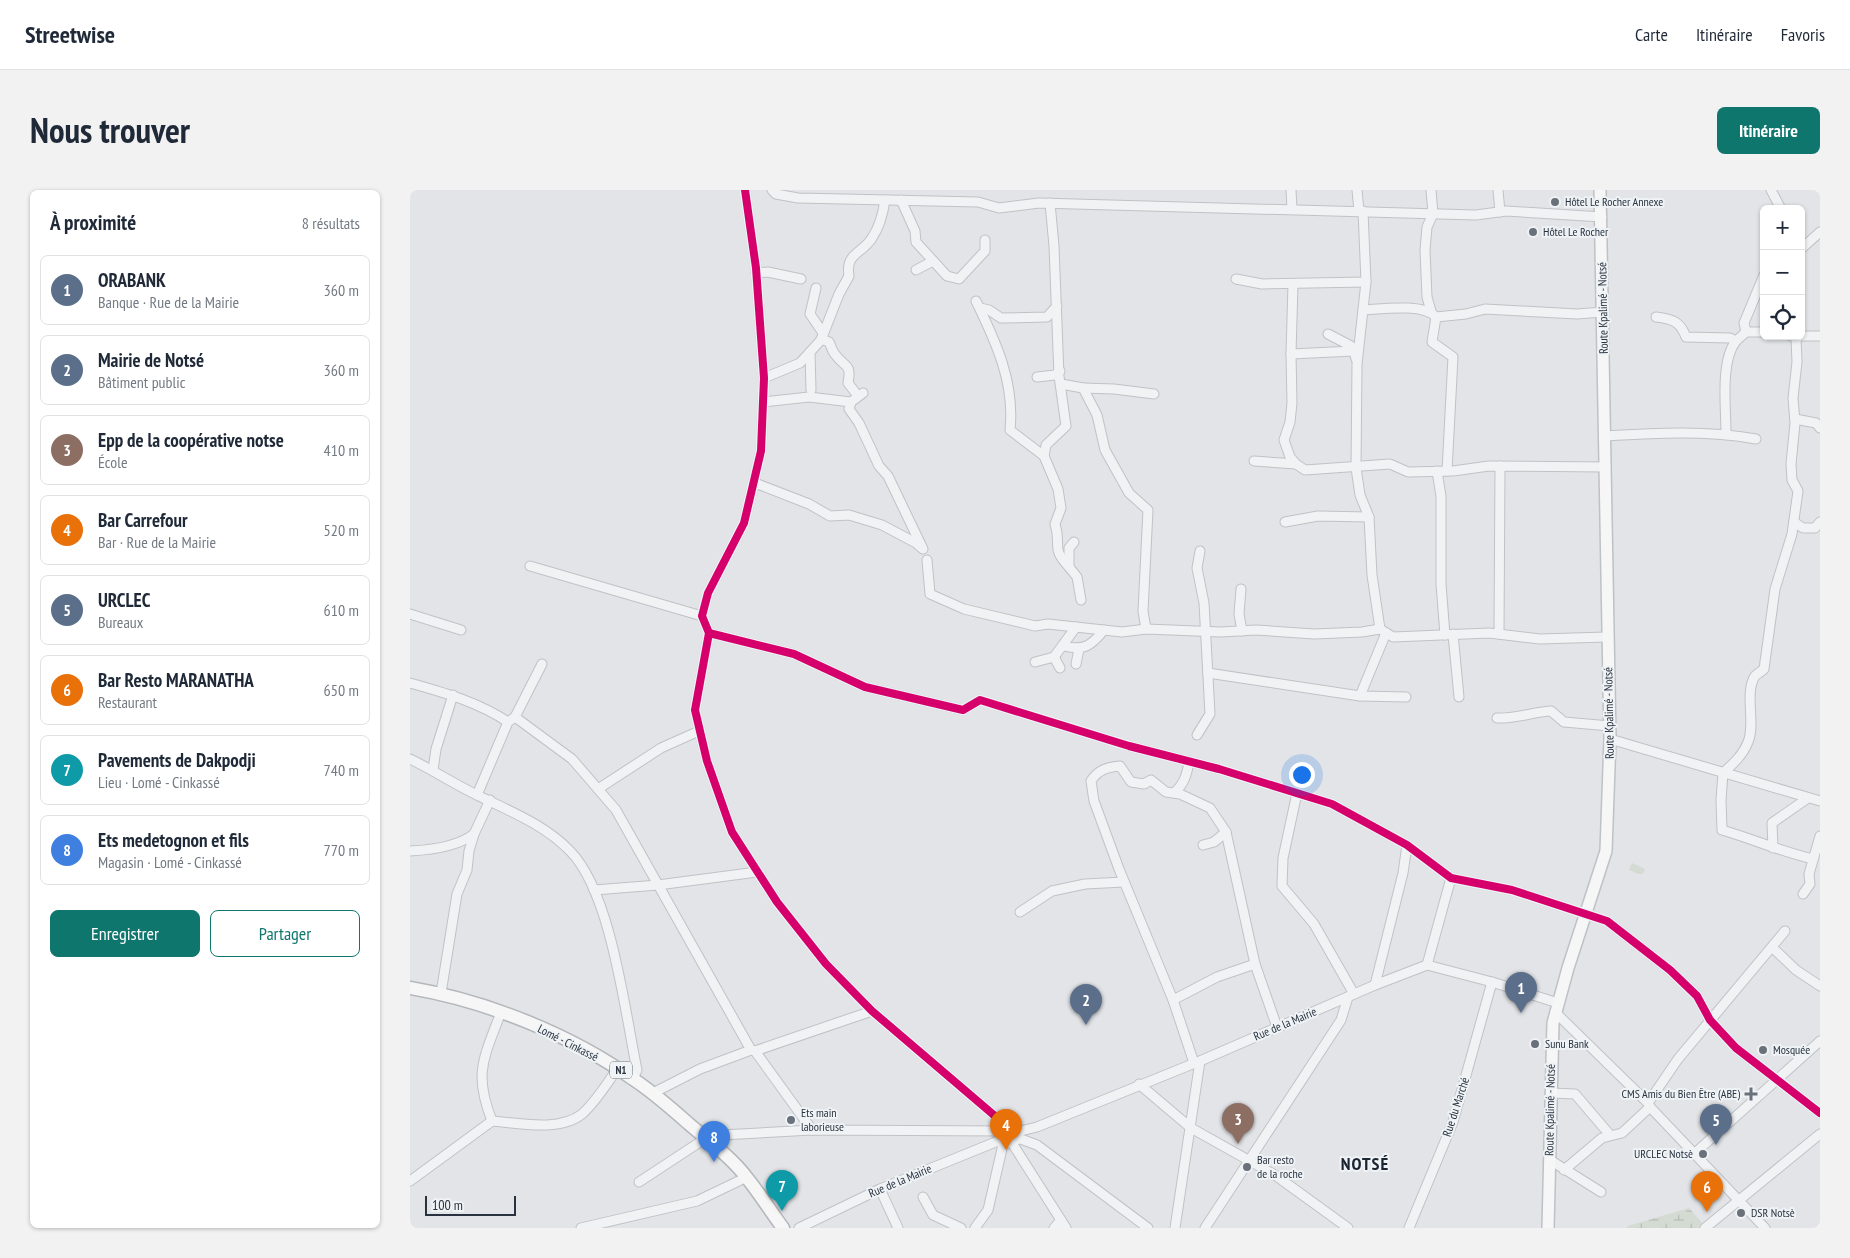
<!DOCTYPE html>
<html lang="fr">
<meta charset="utf-8">
<style>
body{margin:0;font-family:"PT Sans Narrow",sans-serif;background:#f2f2f3;color:#1f2937}
.controls{position:absolute;right:15px;top:15px;display:grid;overflow:hidden;border-radius:8px;box-shadow:0 1px 4px #0004}
.controls button{width:45px;height:45px;display:grid;place-items:center;padding:0;border:0;border-bottom:1px solid #e0e1e3;background:#fff;color:#1f2937;font:25px sans-serif}
.scale{position:absolute;left:15px;bottom:12px;width:91px;box-sizing:border-box;padding-left:5px;border:2px solid #293340;border-top:0;font-size:14px;line-height:18px;white-space:nowrap;color:#293340;-webkit-text-stroke:4px #eff3f6;paint-order:stroke}
.you{position:absolute;left:891px;top:584px;width:18px;height:18px;margin:-12px;border:4px solid #fff;border-radius:50%;background:#1a73e8;box-shadow:0 0 0 8px #1a73e833}
.badge{display:grid;place-items:center;width:32px;height:32px;border-radius:50%;background:#0f766e;color:#fff;font-size:16px;font-weight:700}
.pin{position:absolute;translate:-50% -41px;filter:drop-shadow(0 1px 2px #0008)}
.pin::after{content:'';position:absolute;top:26px;width:18px;height:15px;background:inherit;clip-path:polygon(0 0,100% 0,50% 100%)}
.list{margin:0;padding:0;list-style:none}
h2{display:flex;justify-content:space-between;align-items:center;height:65px;margin:0;padding:0 20px;font-size:21px}
h2 small{font-size:16px;font-weight:400;color:#747a83}
.list li{display:grid;grid-template-columns:32px 1fr auto;gap:15px;align-items:center;box-sizing:border-box;height:70px;margin:0 10px 10px;padding:0 10px;border:1px solid #e0e1e3;border-radius:8px}
.list b{display:block;font-size:19px;white-space:nowrap}
.list p{margin:0;font-size:16px;white-space:nowrap;color:#747a83}
.list em{font-size:16px;font-style:normal;color:#747a83}
.actions{display:flex;gap:10px;padding:15px 20px}
.actions a{flex:1;padding:11px 0;border:1px solid #0f766e;border-radius:8px;text-align:center;font-size:18px;color:#0f766e}
.actions .main{background:#0f766e;color:#fff}
.icon{flex:none;width:28px;height:28px;fill:none;stroke:currentColor;stroke-width:2;stroke-linecap:round;stroke-linejoin:round}
.map{position:relative;flex:none;width:1410px;height:1038px;overflow:hidden;border-radius:8px}
header{display:flex;align-items:center;gap:30px;box-sizing:border-box;height:70px;padding:0 25px;background:#fff;border-bottom:1px solid #e0e1e3}
header strong{font-size:24px}
nav{display:flex;gap:28px;margin-inline-start:auto;font-size:18px}
.intro{display:flex;align-items:center;justify-content:space-between;box-sizing:border-box;height:120px;padding:0 30px}
h1{margin:0;font-size:35px}
.button{padding:12px 22px;border-radius:8px;background:#0f766e;color:#fff;font-size:18px;font-weight:700}
main{display:flex;gap:30px;padding:0 30px}
aside{flex:1;background:#fff;border-radius:8px;box-shadow:0 1px 4px #0004}
.map>svg:first-child{display:block}
.forest{fill:url(#forest-firs)}
.wetland{fill:url(#wetland-marsh)}
.lines{fill:none;stroke-linecap:round;stroke-linejoin:round}
.minor-casing{stroke:#c0c2c5;stroke-width:11}
.major-casing{stroke:#bec1c5;stroke-width:14}
.highway-casing{stroke:#b4b7bb;stroke-width:15}
.minor{stroke:#f1f2f4;stroke-width:9}
.major{stroke:#f6f6f6;stroke-width:11}
.highway{stroke:#f6f6f6;stroke-width:12}
.cycleway-casing{stroke:#eff3f6;stroke-width:11}
.cycleway{stroke:#d6006c;stroke-width:8}
.poi-dot{fill:#6a717a;stroke:#eff3f6;stroke-width:2}
.labels{text-anchor:middle;stroke-width:4;stroke-linejoin:round;paint-order:stroke}
.shield{fill:#eff3f6;stroke:#646d77;stroke-width:1}
.shield-label{font-size:11px;font-weight:bold;fill:#293340}
.poi-label{font-size:12px;fill:#293340;stroke:#eff3f6;text-anchor:start}
.street-label{font-size:12px;fill:#293340;stroke:#eff3f6}
.district-label{font-size:18px;font-weight:bold;letter-spacing:1px;fill:#1b2431;stroke:#eff3f6}
</style>
<header>
<strong>Streetwise</strong>
<nav><a>Carte</a><a>Itinéraire</a><a>Favoris</a></nav>
</header>
<div class="intro"><h1>Nous trouver</h1><a class="button">Itinéraire</a></div>
<main>
<aside>
<h2>À proximité<small>8 résultats</small></h2>
<ul class="list">
<li><span class="badge" style="background:#5c6f8a">1</span><div><b>ORABANK</b><p>Banque · Rue de la Mairie</p></div><em>360 m</em></li>
<li><span class="badge" style="background:#5c6f8a">2</span><div><b>Mairie de Notsé</b><p>Bâtiment public</p></div><em>360 m</em></li>
<li><span class="badge" style="background:#8d6e63">3</span><div><b>Epp de la coopérative notse</b><p>École</p></div><em>410 m</em></li>
<li><span class="badge" style="background:#e8710a">4</span><div><b>Bar Carrefour</b><p>Bar · Rue de la Mairie</p></div><em>520 m</em></li>
<li><span class="badge" style="background:#5c6f8a">5</span><div><b>URCLEC</b><p>Bureaux</p></div><em>610 m</em></li>
<li><span class="badge" style="background:#e8710a">6</span><div><b>Bar Resto MARANATHA</b><p>Restaurant</p></div><em>650 m</em></li>
<li><span class="badge" style="background:#0f9aa8">7</span><div><b>Pavements de Dakpodji</b><p>Lieu · Lomé - Cinkassé</p></div><em>740 m</em></li>
<li><span class="badge" style="background:#3f7fe0">8</span><div><b>Ets medetognon et fils</b><p>Magasin · Lomé - Cinkassé</p></div><em>770 m</em></li>
</ul>
<div class="actions"><a class="main">Enregistrer</a><a>Partager</a></div>
</aside>
<div class="map">
<svg width="1410" height="1038" viewBox="0 0 1410 1038">
<defs>
<pattern id="forest-firs" width="22" height="20" patternUnits="userSpaceOnUse" patternTransform="scale(1.25)"><rect width="22" height="20" fill="#d3dbd2"/><path d="M5 1l3.5 6h-7zM16 11l3.5 6h-7z" fill="#b5bcb5"/></pattern>
<pattern id="wetland-marsh" width="20" height="14" patternUnits="userSpaceOnUse" patternTransform="scale(1.25)"><rect width="20" height="14" fill="#d3dbd2"/><path d="M1 5h8M5 5V1M11 12h8M15 12V8" fill="none" stroke="#b5bcb5"/></pattern>
</defs>
<rect width="100%" height="100%" fill="#e2e4e7"/>
<polygon class="forest" points="1222,673 1235,679 1233,684 1228,684 1219,680"/>
<polygon class="wetland" points="1279,1018 1296,1038 1217,1038 1218,1036"/>
<g class="lines">
<defs>
<g id="minor">
<polyline points="335,0 346,78 354,188 351,261 334,333 298,403 292,426 299,443 285,520 297,571 322,642 367,712 416,774 462,821 599,938"/>
<polyline points="362,0 366,4 388,8 568,12 589,18 629,13 1066,25 1096,21 1192,27"/>
<polyline points="881,0 882,19"/>
<polyline points="947,0 949,21"/>
<polyline points="1088,0 1090,22"/>
<polyline points="1361,0 1371,19"/>
<polyline points="491,10 505,41 506,52 537,86 549,89 575,61 575,50"/>
<polyline points="953,21 956,92 947,174 946,278 950,305 959,327 962,385 970,439"/>
<polyline points="1391,59 1410,42"/>
<polyline points="506,80 523,71"/>
<polyline points="346,83 358,82 391,89"/>
<polyline points="826,89 852,94 956,92"/>
<polyline points="883,94 881,164 882,213 880,232 874,250 880,267 886,274"/>
<polyline points="406,98 400,124 413,143"/>
<path d="M566,111c20,41 39,82 34,129l34,26 14,33 3,19 -6,16c7,21 -5,23 14,43"/>
<polyline points="570,118 579,120 591,128 637,127 647,116"/>
<path d="M953,120c19,-1 60,-7 73,7l30,-3 19,-5 92,5 26,-2"/>
<polyline points="1021,121 1017,107 1015,60 1017,37 1023,24 1021,0"/>
<polyline points="1026,127 1022,152 1043,167 1037,281"/>
<path d="M1246,127c16,2 24,4 30,20l44,1 6,3 10,-9h18"/>
<polyline points="1336,142 1334,133 1354,85"/>
<polyline points="918,144 941,156 944,161"/>
<polyline points="1381,146 1410,146"/>
<path d="M1386,148l1,24 -4,36 2,25 -4,41 1,16 6,11 -6,43 -17,55 -11,80c-2,2 -7,5 -9,7 -11,17 1,47 -7,66 -5,13 -15,22 -25,31l-2,27 1,30c31,9 60,22 91,29"/>
<path d="M411,149l8,3c2,4 3,8 5,11 10,15 18,9 14,30l10,13"/>
<polyline points="400,162 401,200"/>
<polyline points="881,164 944,161 946,169"/>
<polyline points="627,187 645,185 650,181"/>
<path d="M354,188l36,-15 21,-23 18,-46 10,-18c-4,-23 13,-22 23,-38 8,-12 11,-24 13,-38"/>
<polyline points="651,194 673,198 687,225 695,260 719,303 738,320 733,421 736,439"/>
<polyline points="673,198 704,199 744,204"/>
<polyline points="353,212 399,207 441,212 453,203"/>
<polyline points="441,212 439,219 449,233 469,276 478,286 512,357"/>
<polyline points="1385,229 1406,233 1410,238"/>
<path d="M1316,243c0,-25 -6,-72 10,-92"/>
<path d="M1195,246c50,-3 102,-6 151,3"/>
<polyline points="634,266 636,255 656,236 649,186 644,56 640,13"/>
<polyline points="844,271 886,274 895,280 980,274 998,282 1043,281 1079,276 1196,277"/>
<polyline points="1027,281 1031,306 1031,394 1035,445"/>
<polyline points="345,293 399,314 420,326 439,325 472,335 506,353 513,359"/>
<polyline points="875,332 908,326 959,327"/>
<polyline points="1384,332 1393,338 1405,338 1410,332"/>
<polyline points="664,352 659,358 659,377 667,387 671,410"/>
<polyline points="517,370 520,404 554,419 625,436 638,434 712,442 736,439 811,442 846,440 904,444 952,442 970,439 983,447 1079,443 1130,449 1197,447"/>
<polyline points="120,376 292,426"/>
<polyline points="831,399 829,424 832,441"/>
<polyline points="0,424 51,440"/>
<polyline points="299,443 384,464 455,497 553,520 570,510 719,556 809,579 922,614 997,655 1041,688 1102,700 1197,731 1260,780 1287,806 1300,830 1326,858 1410,923"/>
<polyline points="1043,444 1049,507"/>
<polyline points="1089,444 1090,276"/>
<path d="M654,456c20,5 27,0 40,-16"/>
<polyline points="644,467 650,478"/>
<polyline points="625,472 644,467 666,437"/>
<polyline points="666,474 669,459"/>
<polyline points="798,483 950,506 976,443"/>
<path d="M0,493c35,10 68,19 98,39"/>
<polyline points="950,506 996,507"/>
<polyline points="105,527 162,569 206,620 341,860"/>
<path d="M1087,528c19,1 35,-6 54,-7l13,11 46,4"/>
<polyline points="787,545 800,524 794,413 787,378 790,361"/>
<polyline points="1200,549 1410,611"/>
<path d="M0,569c23,11 44,25 67,36 32,16 67,29 93,56 41,41 55,161 67,219l-4,9"/>
<polyline points="23,580 26,559 43,505"/>
<polyline points="188,599 251,558 289,541"/>
<path d="M764,603c10,-9 13,-18 15,-32"/>
<polyline points="887,603 873,668 872,696 904,734 944,804"/>
<polyline points="67,605 98,532 105,527 132,474"/>
<polyline points="793,655 804,652 816,642"/>
<polyline points="1363,658 1362,633 1398,608"/>
<path d="M0,661c21,-1 47,-4 64,-17"/>
<polyline points="184,700 248,695 347,682"/>
<polyline points="1393,704 1400,694 1399,684 1410,646"/>
<polyline points="610,722 642,701 675,694 714,692"/>
<polyline points="1362,757 1386,780 1410,796"/>
<polyline points="1017,775 1041,688"/>
<polyline points="965,795 993,683 997,655"/>
<polyline points="31,803 47,704 57,680 59,661 64,644 80,610"/>
<polyline points="763,810 807,787 845,774"/>
<polyline points="1145,822 1238,913 1240,917 1355,1038"/>
<polyline points="345,861 402,940"/>
<path d="M784,873l-21,-63 -54,-131 -25,-68 -3,-20c7,-11 16,-14 29,-15l11,16 13,2 7,-4 15,12 14,2 30,14 16,24 29,132 22,63"/>
<polyline points="729,894 781,938 865,985 938,1038"/>
<polyline points="243,903 290,879 341,860 345,861 462,821"/>
<polyline points="1141,903 1165,904 1200,945"/>
<polyline points="1238,913 1268,869 1375,741"/>
<path d="M82,931c-19,-48 -8,-63 9,-109"/>
<polyline points="607,942 627,937 790,871 965,795 1017,775 1082,792 1148,813"/>
<polyline points="293,946 402,940 595,941 601,938 607,942 607,950 602,953 597,953 593,946 595,941"/>
<polyline points="608,948 627,955 738,1038"/>
<polyline points="602,953 656,1038"/>
<polyline points="1285,963 1410,851"/>
<polyline points="1140,970 1191,1002"/>
<polyline points="1154,980 1192,948 1212,943 1240,917"/>
<path d="M0,991l82,-60c26,2 68,11 90,-7 14,-12 25,-31 36,-46"/>
<polyline points="229,992 296,948"/>
<polyline points="470,999 488,1038"/>
<polyline points="513,1007 523,1025 551,1038"/>
<polyline points="171,1038 287,1011 337,987"/>
<polyline points="389,1038 470,999 593,949"/>
<polyline points="565,1038 578,1020 594,950"/>
<polyline points="644,1038 651,1030"/>
<polyline points="765,1038 790,871"/>
<polyline points="795,1038 931,830 938,807"/>
<polyline points="999,1038 1043,932 1082,792"/>
<polyline points="1295,1038 1410,944"/>
</g>
<polyline id="major" points="1138,1038 1143,833 1158,778 1196,661 1200,549 1190,0"/>
<path id="highway" d="M0,798c76,13 160,46 223,91 20,13 38,29 56,45 20,17 43,34 58,54 13,16 24,34 36,50"/>
</defs>
<use href="#minor" class="minor-casing"/>
<use href="#major" class="major-casing"/>
<use href="#highway" class="highway-casing"/>
<use href="#minor" class="minor"/>
<use href="#major" class="major"/>
<use href="#highway" class="highway"/>
<defs>
<g id="cycleway">
<polyline points="335,0 346,78 354,188 351,261 334,333 298,403 292,426 299,443 285,520 297,571 322,642 367,712 416,774 462,821 599,938"/>
<polyline points="299,443 384,464 455,497 553,520 570,510 719,556 809,579 922,614 997,655 1041,688 1102,700 1197,731 1260,780 1287,806 1300,830 1326,858 1410,923"/>
</g>
</defs>
<use href="#cycleway" class="cycleway-casing"/>
<use href="#cycleway" class="cycleway"/>
</g>
<g class="poi-dot">
<circle cx="1145" cy="12" r="5"/>
<circle cx="1123" cy="42" r="5"/>
<circle cx="1125" cy="854" r="5"/>
<circle cx="1353" cy="860" r="5"/>
<path d="M1338.5 896.5h5v5h5v5h-5v5h-5v-5h-5v-5h5z"/>
<circle cx="381" cy="930" r="5"/>
<circle cx="1293" cy="964" r="5"/>
<circle cx="837" cy="977" r="5"/>
<circle cx="1331" cy="1023" r="5"/>
</g>
<g class="labels">
<rect class="shield" x="200" y="871.5" width="22" height="17" rx="4"/>
<g class="shield-label">
<text x="211" y="884">N1</text>
</g>
<g class="poi-label">
<text x="1155" y="16">Hôtel Le Rocher Annexe</text>
<text x="1133" y="46">Hôtel Le Rocher</text>
<text x="1135" y="858">Sunu Bank</text>
<text x="1363" y="864">Mosquée</text>
<text x="1330" y="908" text-anchor="end">CMS Amis du Bien Être (ABE)</text>
<text x="391" y="927">Ets main<tspan x="391" dy="14">laborieuse</tspan></text>
<text x="1283" y="968" text-anchor="end">URCLEC Notsè</text>
<text x="847" y="974">Bar resto<tspan x="847" dy="14">de la roche</tspan></text>
<text x="1341" y="1027">DSR Notsè</text>
</g>
<g class="street-label">
<text transform="translate(1193 118) rotate(-91)" y="4">Route Kpalimé - Notsé</text>
<text transform="translate(1199 523) rotate(-91)" y="4">Route Kpalimé - Notsé</text>
<text transform="translate(875 834) rotate(-23)" y="4">Rue de la Mairie</text>
<text transform="translate(158 853) rotate(27)" y="4">Lomé - Cinkassé</text>
<text transform="translate(1046 917) rotate(-72)" y="4">Rue du Marché</text>
<text transform="translate(1140 920) rotate(-89)" y="4">Route Kpalimé - Notsé</text>
<text transform="translate(490 991) rotate(-23)" y="4">Rue de la Mairie</text>
</g>
<g class="district-label">
<text x="955" y="980">NOTSÉ</text>
</g>
</g>
</svg>
<div class="controls">
<button>+</button>
<button>−</button>
<button><svg class="icon" aria-label="locate" viewBox="0 0 24 24"><circle cx="12" cy="12" r="6"/><path d="M12 2v4M12 18v4M2 12h4M18 12h4"/></svg></button>
</div>
<div class="scale">100 m</div>
<div class="you"></div>
<div class="pin badge" style="left:1111px;top:823px;background:#5c6f8a">1</div>
<div class="pin badge" style="left:676px;top:835px;background:#5c6f8a">2</div>
<div class="pin badge" style="left:828px;top:954px;background:#8d6e63">3</div>
<div class="pin badge" style="left:596px;top:960px;background:#e8710a">4</div>
<div class="pin badge" style="left:1306px;top:955px;background:#5c6f8a">5</div>
<div class="pin badge" style="left:1297px;top:1022px;background:#e8710a">6</div>
<div class="pin badge" style="left:372px;top:1021px;background:#0f9aa8">7</div>
<div class="pin badge" style="left:304px;top:972px;background:#3f7fe0">8</div>
</div>
</main>
